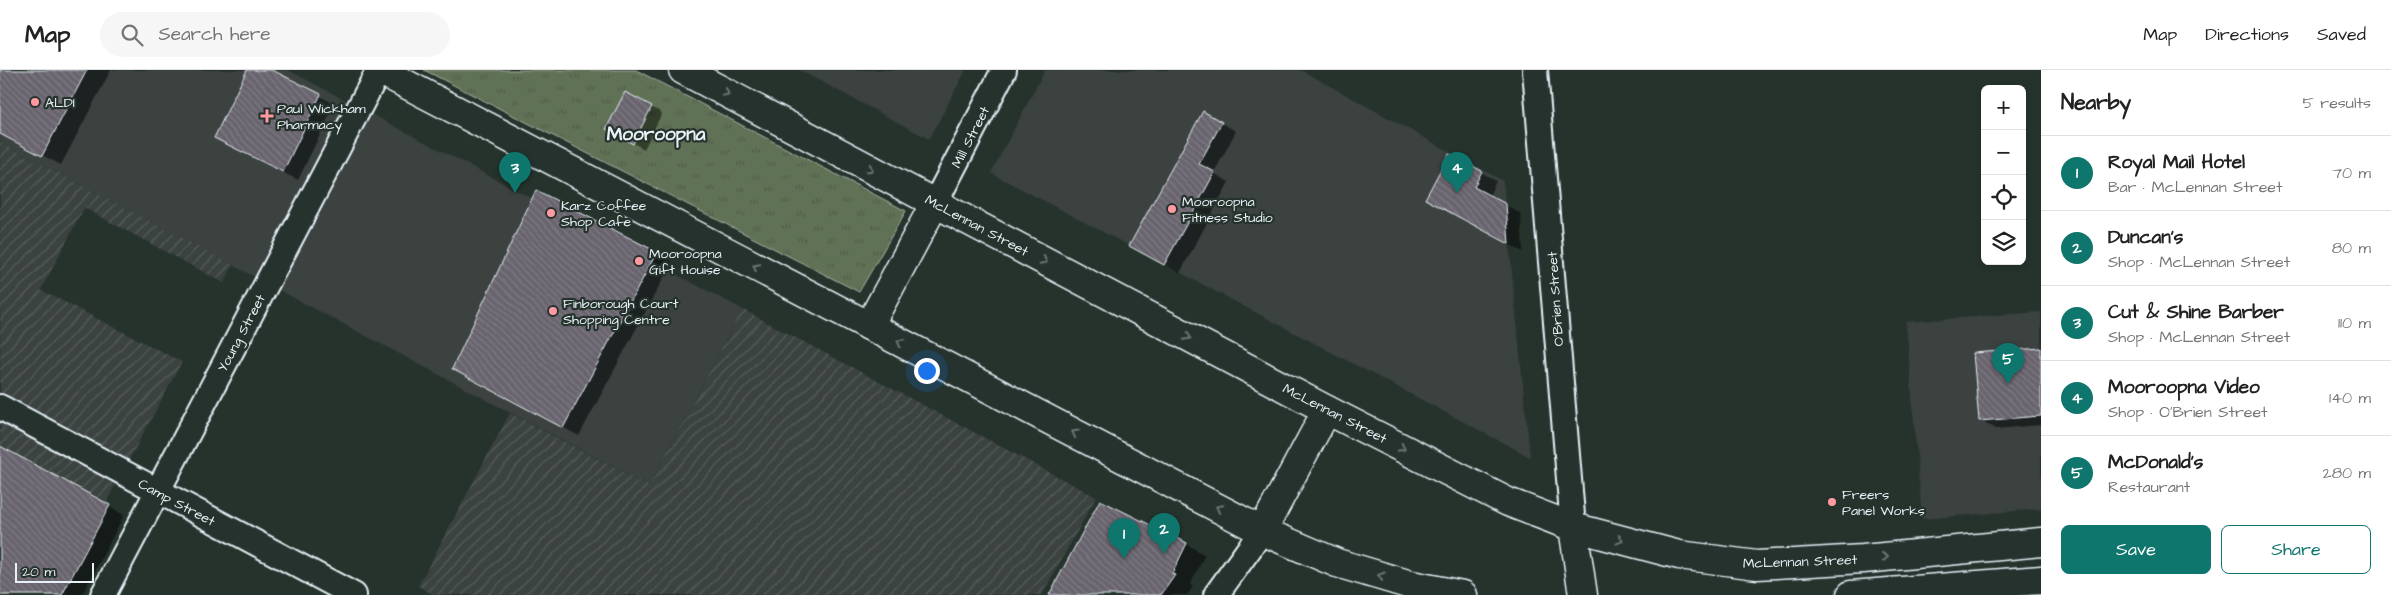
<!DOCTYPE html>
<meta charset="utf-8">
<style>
body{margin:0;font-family:"Architects Daughter",sans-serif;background:#f6f6f6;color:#222}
.controls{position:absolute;right:15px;top:15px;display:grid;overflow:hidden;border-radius:8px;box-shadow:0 2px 8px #0003}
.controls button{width:45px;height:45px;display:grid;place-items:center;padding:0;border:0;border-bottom:1px solid #e0e0e0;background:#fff;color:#222;font:25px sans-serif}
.scale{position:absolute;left:15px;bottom:12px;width:79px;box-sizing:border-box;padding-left:5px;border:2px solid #e8f1f8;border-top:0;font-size:14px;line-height:18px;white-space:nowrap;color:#e8f1f8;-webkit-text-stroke:4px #26332d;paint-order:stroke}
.you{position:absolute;left:926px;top:300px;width:18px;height:18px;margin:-12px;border:4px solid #fff;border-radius:50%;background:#1a73e8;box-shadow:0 0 0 8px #1a73e833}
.badge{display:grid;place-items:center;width:32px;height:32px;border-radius:50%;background:#0f766e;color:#fff;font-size:16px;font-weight:700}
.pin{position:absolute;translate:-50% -41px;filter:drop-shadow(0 1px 2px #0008)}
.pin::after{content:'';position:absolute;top:26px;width:18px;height:15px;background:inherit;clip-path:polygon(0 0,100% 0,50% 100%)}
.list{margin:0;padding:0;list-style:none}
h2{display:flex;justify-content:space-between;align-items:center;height:65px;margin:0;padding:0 20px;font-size:21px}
h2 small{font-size:16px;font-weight:400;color:#767676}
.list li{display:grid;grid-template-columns:32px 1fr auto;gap:15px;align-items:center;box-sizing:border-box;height:75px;padding:0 20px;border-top:1px solid #e0e0e0}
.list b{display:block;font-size:19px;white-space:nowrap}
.list p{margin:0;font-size:16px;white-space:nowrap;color:#767676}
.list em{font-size:16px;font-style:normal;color:#767676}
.actions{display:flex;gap:10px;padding:15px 20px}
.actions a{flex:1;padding:11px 0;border:1px solid #0f766e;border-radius:8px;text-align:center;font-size:18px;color:#0f766e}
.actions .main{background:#0f766e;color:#fff}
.icon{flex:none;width:28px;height:28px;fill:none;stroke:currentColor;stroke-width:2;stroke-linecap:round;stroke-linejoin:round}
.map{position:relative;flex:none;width:2041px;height:525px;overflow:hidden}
header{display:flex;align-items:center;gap:30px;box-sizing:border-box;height:70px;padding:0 25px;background:#fff;border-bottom:1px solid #e0e0e0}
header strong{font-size:24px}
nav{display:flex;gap:28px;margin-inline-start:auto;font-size:18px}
.search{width:350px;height:45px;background:#f6f6f6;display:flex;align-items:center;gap:12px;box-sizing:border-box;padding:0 18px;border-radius:28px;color:#767676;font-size:19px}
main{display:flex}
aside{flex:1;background:#fff}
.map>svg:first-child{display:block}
.built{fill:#3a4240}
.industrial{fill:url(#industrial-furrows)}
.grass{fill:url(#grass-tufts);stroke:#a4b2a6}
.shadow{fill:#0007}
.building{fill:url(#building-back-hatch);stroke:#e8f1f8}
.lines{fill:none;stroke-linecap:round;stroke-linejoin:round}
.minor-casing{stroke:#e8f1f8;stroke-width:28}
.trunk-casing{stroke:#e8f1f8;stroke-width:31}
.minor{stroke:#26332d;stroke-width:24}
.trunk{stroke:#26332d;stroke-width:28}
.oneway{stroke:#6a7674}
.poi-dot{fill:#ff9aa2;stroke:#26332d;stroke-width:2}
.labels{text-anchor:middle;stroke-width:4.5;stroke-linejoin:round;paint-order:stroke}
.poi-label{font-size:14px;fill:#e8f1f8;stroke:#26332d;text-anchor:start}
.street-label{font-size:14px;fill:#e8f1f8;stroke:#26332d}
.district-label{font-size:19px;font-weight:bold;fill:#e8f1f8;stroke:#26332d}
</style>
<header>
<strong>Map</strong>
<div class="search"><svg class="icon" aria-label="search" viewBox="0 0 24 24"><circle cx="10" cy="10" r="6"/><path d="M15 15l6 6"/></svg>Search here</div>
<nav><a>Map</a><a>Directions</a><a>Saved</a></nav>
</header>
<main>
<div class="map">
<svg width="2041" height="525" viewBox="0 0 2041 525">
<defs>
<pattern id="industrial-furrows" width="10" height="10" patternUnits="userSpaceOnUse" patternTransform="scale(1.25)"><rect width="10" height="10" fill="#3a4240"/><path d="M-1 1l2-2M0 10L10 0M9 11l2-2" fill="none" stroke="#565e5c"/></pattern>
<pattern id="grass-tufts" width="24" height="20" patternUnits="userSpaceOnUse" patternTransform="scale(1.25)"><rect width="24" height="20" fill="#607254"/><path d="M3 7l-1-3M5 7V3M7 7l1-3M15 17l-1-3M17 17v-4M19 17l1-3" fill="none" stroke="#525b4e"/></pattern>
<pattern id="building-back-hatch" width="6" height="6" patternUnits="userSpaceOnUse" patternTransform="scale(1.25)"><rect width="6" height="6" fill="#69646e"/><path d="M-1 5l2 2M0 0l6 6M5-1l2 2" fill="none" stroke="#7e7b83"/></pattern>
</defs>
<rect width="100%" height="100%" fill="#26332d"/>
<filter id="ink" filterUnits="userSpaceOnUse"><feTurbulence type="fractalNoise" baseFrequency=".02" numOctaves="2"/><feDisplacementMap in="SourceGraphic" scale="10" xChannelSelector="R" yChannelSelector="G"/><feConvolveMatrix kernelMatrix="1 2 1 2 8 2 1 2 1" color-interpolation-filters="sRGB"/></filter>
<g filter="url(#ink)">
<g class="built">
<polygon points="0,0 288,0 742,239 649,416 0,72"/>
<polygon points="799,0 966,0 929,69"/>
<polygon points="1045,0 1301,0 1503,111 1530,387 991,103"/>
<polygon points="2041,242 2041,439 1922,449 1906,252"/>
</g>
<g class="industrial">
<polygon points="0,72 233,195 224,213 84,138 41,220 182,292 103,438 0,525"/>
<polygon points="742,239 1096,427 1042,525 434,525 418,516 510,343 649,416"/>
</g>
<polygon class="grass" points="424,0 636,0 906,141 859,222"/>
<g class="shadow">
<polygon points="0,0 111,0 61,95 0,63"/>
<polygon points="248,0 270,0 335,34 298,110 230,76"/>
<polygon points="651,37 662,43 644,79 618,65"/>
<polygon points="1203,43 1236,61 1214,103 1229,112 1180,203 1146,184"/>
<polygon points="1481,102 1496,111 1489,126 1521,144 1523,182 1442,138"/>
<polygon points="537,121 672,192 579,366 468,307"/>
<polygon points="2041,279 2041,355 1996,359 1981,350"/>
<polygon points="0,377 124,445 82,525 0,525"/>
<polygon points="1186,474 1205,485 1190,515 1193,517 1187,525 1050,525"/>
</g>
<g class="building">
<polygon points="0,0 87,0 42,86 0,64"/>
<polygon points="247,0 272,0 321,24 283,102 214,68"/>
<polygon points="625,22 652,36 633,74 606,59"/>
<polygon points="1203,41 1222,52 1199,94 1215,102 1164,195 1129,176"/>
<polygon points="1449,84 1482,101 1474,117 1506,134 1509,174 1425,129"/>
<polygon points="536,120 657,182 563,358 452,299"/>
<polygon points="2041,278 2041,346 1979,351 1973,283"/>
<polygon points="0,376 110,435 62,525 0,525"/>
<polygon points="1100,430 1187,473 1172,504 1175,505 1161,525 1049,525"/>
</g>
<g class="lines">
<defs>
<g id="minor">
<polyline points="1535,0 1573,457"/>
<polyline points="935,133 1004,0"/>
<polyline points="0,337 354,525"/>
<polyline points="103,525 379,0"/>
<polyline points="1216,525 1262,461"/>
</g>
<g id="trunk">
<polyline points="379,0 1262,461 1337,493 1411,515 1463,525"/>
<polyline points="683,0 1327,340 1508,432 1573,457 1679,485 1757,495 1863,489 2041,472"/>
<polyline points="869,256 935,133"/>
<polyline points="1573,457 1583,525"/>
<polyline points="1262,461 1327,340"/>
<polyline points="1851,525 2041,510"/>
</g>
</defs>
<use href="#minor" class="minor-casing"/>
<use href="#trunk" class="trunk-casing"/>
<use href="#minor" class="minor"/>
<use href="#trunk" class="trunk"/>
</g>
<defs><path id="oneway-chevron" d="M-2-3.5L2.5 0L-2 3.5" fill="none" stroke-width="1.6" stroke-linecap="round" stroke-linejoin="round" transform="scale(1.25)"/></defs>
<g class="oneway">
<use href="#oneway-chevron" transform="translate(726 23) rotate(28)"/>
<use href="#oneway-chevron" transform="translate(870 99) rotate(28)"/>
<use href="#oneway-chevron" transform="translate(1044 191) rotate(28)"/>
<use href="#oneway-chevron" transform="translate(756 197) rotate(-152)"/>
<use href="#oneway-chevron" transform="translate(1188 267) rotate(28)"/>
<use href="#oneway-chevron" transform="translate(900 272) rotate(-152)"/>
<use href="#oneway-chevron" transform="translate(1075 363) rotate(-152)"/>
<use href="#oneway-chevron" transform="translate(1402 378) rotate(27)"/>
<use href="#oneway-chevron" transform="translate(1219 438) rotate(-152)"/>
<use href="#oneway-chevron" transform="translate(1620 470) rotate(15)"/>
<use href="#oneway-chevron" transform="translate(1885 487) rotate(-5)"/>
<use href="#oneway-chevron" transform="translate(1381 506) rotate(-163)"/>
</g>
</g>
<g class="poi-dot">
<circle cx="35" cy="32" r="5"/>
<path d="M264.5 38.5h5v5h5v5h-5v5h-5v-5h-5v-5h5z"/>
<circle cx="1172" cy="139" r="5"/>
<circle cx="551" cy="143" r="5"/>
<circle cx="639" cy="191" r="5"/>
<circle cx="553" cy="241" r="5"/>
<circle cx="1832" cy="432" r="5"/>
</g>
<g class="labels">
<g class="poi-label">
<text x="45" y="37">ALDI</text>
<text x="277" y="43">Paul Wickham<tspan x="277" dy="16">Pharmacy</tspan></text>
<text x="1182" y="136">Mooroopna<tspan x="1182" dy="16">Fitness Studio</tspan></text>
<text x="561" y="140">Karz Coffee<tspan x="561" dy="16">Shop Cafe</tspan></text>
<text x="649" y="188">Mooroopna<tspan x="649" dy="16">Gift Houise</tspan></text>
<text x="563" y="238">Finborough Court<tspan x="563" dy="16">Shopping Centre</tspan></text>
<text x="1842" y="429">Freers<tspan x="1842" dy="16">Panel Works</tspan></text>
</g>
<g class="street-label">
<text transform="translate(970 67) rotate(-63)" y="5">Mill Street</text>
<text transform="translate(977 155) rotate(28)" y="5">McLennan Street</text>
<text transform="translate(1555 229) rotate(-94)" y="5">O'Brien Street</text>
<text transform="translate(241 263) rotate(-62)" y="5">Young Street</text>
<text transform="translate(1335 343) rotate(27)" y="5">McLennan Street</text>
<text transform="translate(177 432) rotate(28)" y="5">Camp Street</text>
<text transform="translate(1800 491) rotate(-2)" y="5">McLennan Street</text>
</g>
<g class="district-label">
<text x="656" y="70">Mooroopna</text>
</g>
</g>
</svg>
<div class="controls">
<button>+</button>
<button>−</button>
<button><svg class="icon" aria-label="locate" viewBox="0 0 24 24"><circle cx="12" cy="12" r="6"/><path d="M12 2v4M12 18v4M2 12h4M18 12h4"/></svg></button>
<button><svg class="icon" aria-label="layers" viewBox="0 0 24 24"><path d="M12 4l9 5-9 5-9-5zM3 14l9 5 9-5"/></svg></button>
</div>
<div class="scale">20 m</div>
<div class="you"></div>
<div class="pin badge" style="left:1124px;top:489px">1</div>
<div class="pin badge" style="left:1164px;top:484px">2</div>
<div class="pin badge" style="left:515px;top:123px">3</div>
<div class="pin badge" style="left:1457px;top:123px">4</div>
<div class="pin badge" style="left:2008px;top:314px">5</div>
</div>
<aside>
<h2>Nearby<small>5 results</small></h2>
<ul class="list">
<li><span class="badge">1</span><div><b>Royal Mail Hotel</b><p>Bar · McLennan Street</p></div><em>70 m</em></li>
<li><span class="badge">2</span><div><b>Duncan's</b><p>Shop · McLennan Street</p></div><em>80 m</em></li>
<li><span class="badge">3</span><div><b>Cut &amp; Shine Barber</b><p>Shop · McLennan Street</p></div><em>110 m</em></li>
<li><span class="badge">4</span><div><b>Mooroopna Video</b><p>Shop · O'Brien Street</p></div><em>140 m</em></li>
<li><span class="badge">5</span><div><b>McDonald's</b><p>Restaurant</p></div><em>280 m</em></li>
</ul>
<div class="actions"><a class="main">Save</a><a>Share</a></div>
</aside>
</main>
